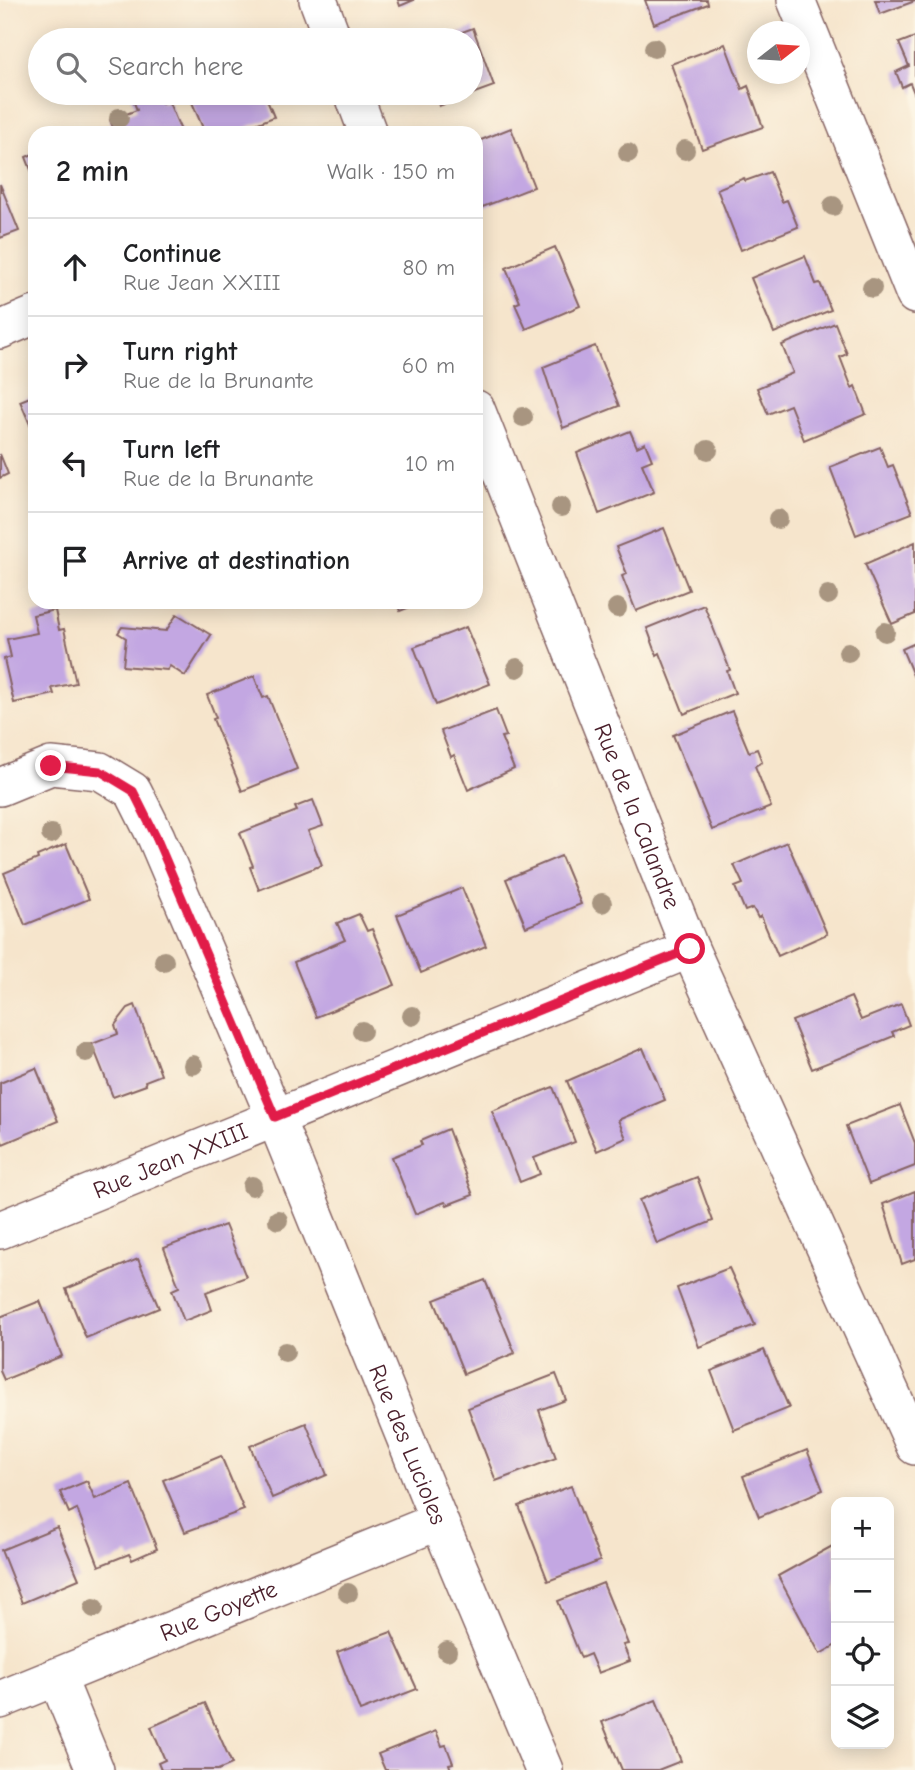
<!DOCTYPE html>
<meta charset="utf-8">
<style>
body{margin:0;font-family:"Comic Neue",sans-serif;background:#f6f6f6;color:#202124}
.controls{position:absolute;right:21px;bottom:21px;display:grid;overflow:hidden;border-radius:14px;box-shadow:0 4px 18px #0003}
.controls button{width:63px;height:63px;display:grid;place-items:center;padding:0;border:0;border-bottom:2px solid #e0e0e0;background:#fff;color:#202124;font:35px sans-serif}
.compass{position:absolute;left:747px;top:21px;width:63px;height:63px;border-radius:50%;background:#fff;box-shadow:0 4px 18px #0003;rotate:73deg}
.stop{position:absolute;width:21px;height:21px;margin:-16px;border:5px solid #e11d48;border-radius:50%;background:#fff}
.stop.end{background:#e11d48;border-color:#fff;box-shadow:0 2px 7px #0008}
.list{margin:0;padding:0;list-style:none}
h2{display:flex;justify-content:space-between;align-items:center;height:91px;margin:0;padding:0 28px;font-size:30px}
h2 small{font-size:23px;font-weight:400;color:#757577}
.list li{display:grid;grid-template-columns:46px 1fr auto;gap:21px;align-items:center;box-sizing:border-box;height:98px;padding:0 28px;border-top:2px solid #e0e0e0}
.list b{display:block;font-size:26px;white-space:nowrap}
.list p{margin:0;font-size:23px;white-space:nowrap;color:#757577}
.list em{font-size:23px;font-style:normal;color:#757577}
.icon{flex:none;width:38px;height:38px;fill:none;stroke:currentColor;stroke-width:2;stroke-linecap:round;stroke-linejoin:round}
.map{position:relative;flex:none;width:915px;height:1770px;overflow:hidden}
.search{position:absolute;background:#fff;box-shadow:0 4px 18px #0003;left:28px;top:28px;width:455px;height:77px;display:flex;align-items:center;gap:18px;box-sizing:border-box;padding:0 24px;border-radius:38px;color:#757577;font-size:26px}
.panel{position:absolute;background:#fff;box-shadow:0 4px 18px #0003;left:28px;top:126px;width:455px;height:483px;border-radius:21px}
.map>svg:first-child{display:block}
.building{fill:#c3a7e2}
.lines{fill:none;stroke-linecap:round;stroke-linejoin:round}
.minor-casing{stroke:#866463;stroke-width:40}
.minor{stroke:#fff;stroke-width:37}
.tree{fill:#a89580}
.route{stroke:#e11d48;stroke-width:9}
.labels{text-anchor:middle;stroke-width:7;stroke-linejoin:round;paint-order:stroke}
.street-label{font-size:24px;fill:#4a1f2b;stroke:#fcf5e5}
</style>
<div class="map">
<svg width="915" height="1770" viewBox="0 0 915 1770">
<rect width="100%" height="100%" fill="#fcf5e5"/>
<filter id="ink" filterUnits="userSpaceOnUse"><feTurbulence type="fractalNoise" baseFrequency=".0143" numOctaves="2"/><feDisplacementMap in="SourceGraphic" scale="14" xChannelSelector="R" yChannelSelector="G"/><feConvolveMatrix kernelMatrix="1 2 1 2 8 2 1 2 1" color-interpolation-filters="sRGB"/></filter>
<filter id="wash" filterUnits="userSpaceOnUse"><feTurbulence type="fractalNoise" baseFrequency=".00686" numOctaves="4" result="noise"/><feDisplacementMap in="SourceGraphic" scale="28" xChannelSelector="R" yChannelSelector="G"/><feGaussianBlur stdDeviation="1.57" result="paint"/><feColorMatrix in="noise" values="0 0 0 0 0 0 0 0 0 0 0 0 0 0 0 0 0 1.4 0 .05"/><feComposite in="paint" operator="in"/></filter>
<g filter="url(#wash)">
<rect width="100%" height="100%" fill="#f6e5cc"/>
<g id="blocks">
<g class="building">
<polygon points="398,0 414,0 400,6"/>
<polygon points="645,0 707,0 708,4 654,24"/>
<polygon points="875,0 915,0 915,1 880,14"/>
<polygon points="473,28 494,86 439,106 434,93 471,93 471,40 440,40"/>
<polygon points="915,37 915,95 910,83 902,87 896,72 909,66 899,43"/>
<polygon points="725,44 742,89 748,86 763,127 702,149 671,64"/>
<polygon points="130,93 158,93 162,103 168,100 182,133 115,133 110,120 137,110"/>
<polygon points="188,93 264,93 274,117 245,128 247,133 205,133"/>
<polygon points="511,128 534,187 480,208 476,198 476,142"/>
<polygon points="35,153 35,180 26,157"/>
<polygon points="770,172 782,202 787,200 798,227 741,250 717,189 744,178 745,181"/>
<polygon points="0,184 19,231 0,238"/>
<polygon points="555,247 580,306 526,329 515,304 520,302 506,268"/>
<polygon points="805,256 816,284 820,283 831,310 774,333 751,278"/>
<polygon points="835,323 847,354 840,357 852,388 855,386 866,414 804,440 790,405 768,414 757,388 793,373 782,345"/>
<polygon points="595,346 619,406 563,428 543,367"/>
<polygon points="35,395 35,436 20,401"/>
<polygon points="630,431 637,447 645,443 652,460 642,464 654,492 599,514 577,453"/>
<polygon points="880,447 888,467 893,465 912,513 856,535 830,467"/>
<polygon points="0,454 8,474 0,478"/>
<polygon points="664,528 689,590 636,611 622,576 627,574 616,547"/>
<polygon points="915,542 915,614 892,624 865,564"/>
<polygon points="396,602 422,602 400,611"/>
<polygon points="704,605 730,670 727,671 735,693 684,714 660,653 657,655 647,628"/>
<polygon points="55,610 59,630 64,629 76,683 52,688 54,694 14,703 4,659 11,657 7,639 37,633 33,615"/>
<polygon points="177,614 211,635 185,676 170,666 167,670 123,666 126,638 118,633 122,627 166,631"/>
<polygon points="466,627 490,684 436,705 414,647"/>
<polygon points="915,643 915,680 902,649"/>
<polygon points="254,676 263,698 268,696 297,769 242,791 213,719 216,718 207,695"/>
<polygon points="496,710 506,736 501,737 514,769 468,790 454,755 451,757 441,731"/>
<polygon points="732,711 749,752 757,749 762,762 755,766 771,807 712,830 673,735"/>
<polygon points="313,800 323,826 308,831 322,865 259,890 250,867 253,866 240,833 297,811 295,807"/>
<polygon points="787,842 827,934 778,956 761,916 758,918 753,908 745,911 735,887 743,884 734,865"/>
<polygon points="66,844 89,899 25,925 4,873 38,859 37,856"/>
<polygon points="561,856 581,904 526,927 506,879"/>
<polygon points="462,888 486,946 421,973 397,915"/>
<polygon points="359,914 367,931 372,929 395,985 316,1017 294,962 345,940 337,923"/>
<polygon points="851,997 861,1020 901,1004 909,1025 892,1032 894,1036 812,1069 792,1021"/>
<polygon points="135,1005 161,1075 145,1081 146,1085 113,1097 92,1044 118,1034 115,1025 128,1008"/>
<polygon points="643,1048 665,1100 618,1120 626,1138 597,1151 567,1081"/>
<polygon points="36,1068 58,1121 3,1144 0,1137 0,1083"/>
<polygon points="553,1087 575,1142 534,1158 540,1174 520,1182 492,1111"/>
<polygon points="900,1105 915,1143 915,1166 869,1184 846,1126"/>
<polygon points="448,1129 473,1195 447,1205 445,1202 415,1214 392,1157 422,1145 420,1141"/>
<polygon points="697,1177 713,1221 657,1244 639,1200"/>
<polygon points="915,1191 915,1259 902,1264 883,1204"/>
<polygon points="225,1225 246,1277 206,1292 212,1310 184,1321 172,1290 179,1287 164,1248"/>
<polygon points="138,1259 159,1308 86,1338 66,1289"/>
<polygon points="729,1268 755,1325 699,1347 677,1288"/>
<polygon points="485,1280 515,1353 464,1374 434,1300"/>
<polygon points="40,1301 62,1356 4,1380 0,1371 0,1317"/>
<polygon points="764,1350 789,1408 734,1430 711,1371"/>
<polygon points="556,1374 566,1400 539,1410 556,1458 496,1481 468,1408"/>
<polygon points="306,1423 327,1475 272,1498 250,1446"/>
<polygon points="807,1450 823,1490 759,1517 743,1476"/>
<polygon points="221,1456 244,1510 185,1532 163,1480"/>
<polygon points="87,1481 95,1499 131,1484 157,1549 132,1560 129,1554 99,1566 77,1509 69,1513 60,1492"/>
<polygon points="571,1486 600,1561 548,1581 519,1506"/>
<polygon points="57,1527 79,1579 22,1603 1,1550"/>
<polygon points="836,1544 836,1645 820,1654 778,1576"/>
<polygon points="603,1583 628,1644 623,1645 630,1661 598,1673 590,1654 581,1658 558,1601"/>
<polygon points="391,1632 417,1689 360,1711 337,1652"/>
<polygon points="656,1700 681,1761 658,1770 622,1770 602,1722"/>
<polygon points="205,1703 232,1764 218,1770 161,1770 158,1763 165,1760 151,1727"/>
<polygon points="436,1731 442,1746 446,1745 453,1763 449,1764 451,1770 385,1770 378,1754"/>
</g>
</g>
</g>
<g filter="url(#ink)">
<use href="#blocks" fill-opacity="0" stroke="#866463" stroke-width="2"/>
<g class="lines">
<defs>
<g id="minor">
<polyline points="318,0 333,40"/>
<polyline points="796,0 915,295"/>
<polyline points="353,93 368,133"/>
<polyline points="0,330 35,315"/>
<path id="s1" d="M476,409l214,540 225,497"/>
<path id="s2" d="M0,787l51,-21 49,5 33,20 23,46 119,280 164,404 105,249"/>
<path id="s3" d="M0,1230l690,-281"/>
<polyline points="57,1677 95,1770"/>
<path id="s4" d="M0,1700l439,-179"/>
</g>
</defs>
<use href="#minor" class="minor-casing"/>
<use href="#minor" class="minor"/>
</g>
<g class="tree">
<circle cx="654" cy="48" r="10"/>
<circle cx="119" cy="118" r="10"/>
<circle cx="685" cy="150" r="10"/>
<circle cx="628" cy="153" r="10"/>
<circle cx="833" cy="206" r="10"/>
<circle cx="872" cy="288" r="10"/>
<circle cx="523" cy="417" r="10"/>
<circle cx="708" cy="450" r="10"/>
<circle cx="561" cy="507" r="10"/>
<circle cx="778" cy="519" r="10"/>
<circle cx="828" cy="595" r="10"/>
<circle cx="617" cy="608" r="10"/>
<circle cx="885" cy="632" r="10"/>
<circle cx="848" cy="652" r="10"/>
<circle cx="517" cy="668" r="10"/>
<circle cx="51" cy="834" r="10"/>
<circle cx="602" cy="903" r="10"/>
<circle cx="164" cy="961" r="10"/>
<circle cx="412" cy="1016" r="10"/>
<circle cx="362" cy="1031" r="10"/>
<circle cx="86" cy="1052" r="10"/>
<circle cx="193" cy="1065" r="10"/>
<circle cx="252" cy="1186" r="10"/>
<circle cx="278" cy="1220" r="10"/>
<circle cx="285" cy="1352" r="10"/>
<circle cx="348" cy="1593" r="10"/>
<circle cx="94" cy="1608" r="10"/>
<circle cx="447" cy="1651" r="10"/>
</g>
</g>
<g class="lines" filter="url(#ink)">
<polyline class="route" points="51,766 100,771 133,791 156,837 275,1117 690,949"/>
</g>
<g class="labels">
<g class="street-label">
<text dy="8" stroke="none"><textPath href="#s1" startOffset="438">Rue de la Calandre</textPath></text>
<text dy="8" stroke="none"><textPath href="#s3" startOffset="184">Rue Jean XXIII</textPath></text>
<text dy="8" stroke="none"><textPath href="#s2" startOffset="852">Rue des Lucioles</textPath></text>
<text dy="8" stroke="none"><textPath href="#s4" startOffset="236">Rue Goyette</textPath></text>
</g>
</g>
</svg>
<div class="controls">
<button>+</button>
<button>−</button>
<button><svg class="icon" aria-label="locate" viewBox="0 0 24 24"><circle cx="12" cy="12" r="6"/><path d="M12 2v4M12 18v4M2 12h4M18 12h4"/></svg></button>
<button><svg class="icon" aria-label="layers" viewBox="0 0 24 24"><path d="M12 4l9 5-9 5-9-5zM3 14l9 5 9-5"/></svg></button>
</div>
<svg class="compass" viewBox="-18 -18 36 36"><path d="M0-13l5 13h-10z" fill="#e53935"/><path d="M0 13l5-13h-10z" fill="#757577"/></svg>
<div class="stop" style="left:690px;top:949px"></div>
<div class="stop end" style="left:51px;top:766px"></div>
<div class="search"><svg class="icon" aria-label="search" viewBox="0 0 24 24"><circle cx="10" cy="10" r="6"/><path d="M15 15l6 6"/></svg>Search here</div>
<section class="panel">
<h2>2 min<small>Walk · 150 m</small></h2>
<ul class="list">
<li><svg class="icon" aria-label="ahead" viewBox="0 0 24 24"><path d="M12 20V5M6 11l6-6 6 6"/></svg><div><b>Continue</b><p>Rue Jean XXIII</p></div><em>80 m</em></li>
<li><svg class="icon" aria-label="right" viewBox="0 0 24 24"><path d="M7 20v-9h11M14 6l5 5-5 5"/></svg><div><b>Turn right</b><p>Rue de la Brunante</p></div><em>60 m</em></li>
<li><svg class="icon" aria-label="left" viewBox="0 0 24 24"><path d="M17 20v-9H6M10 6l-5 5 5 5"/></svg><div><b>Turn left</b><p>Rue de la Brunante</p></div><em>10 m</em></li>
<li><svg class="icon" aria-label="arrive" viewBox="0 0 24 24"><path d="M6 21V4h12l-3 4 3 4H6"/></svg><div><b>Arrive at destination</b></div></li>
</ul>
</section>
</div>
